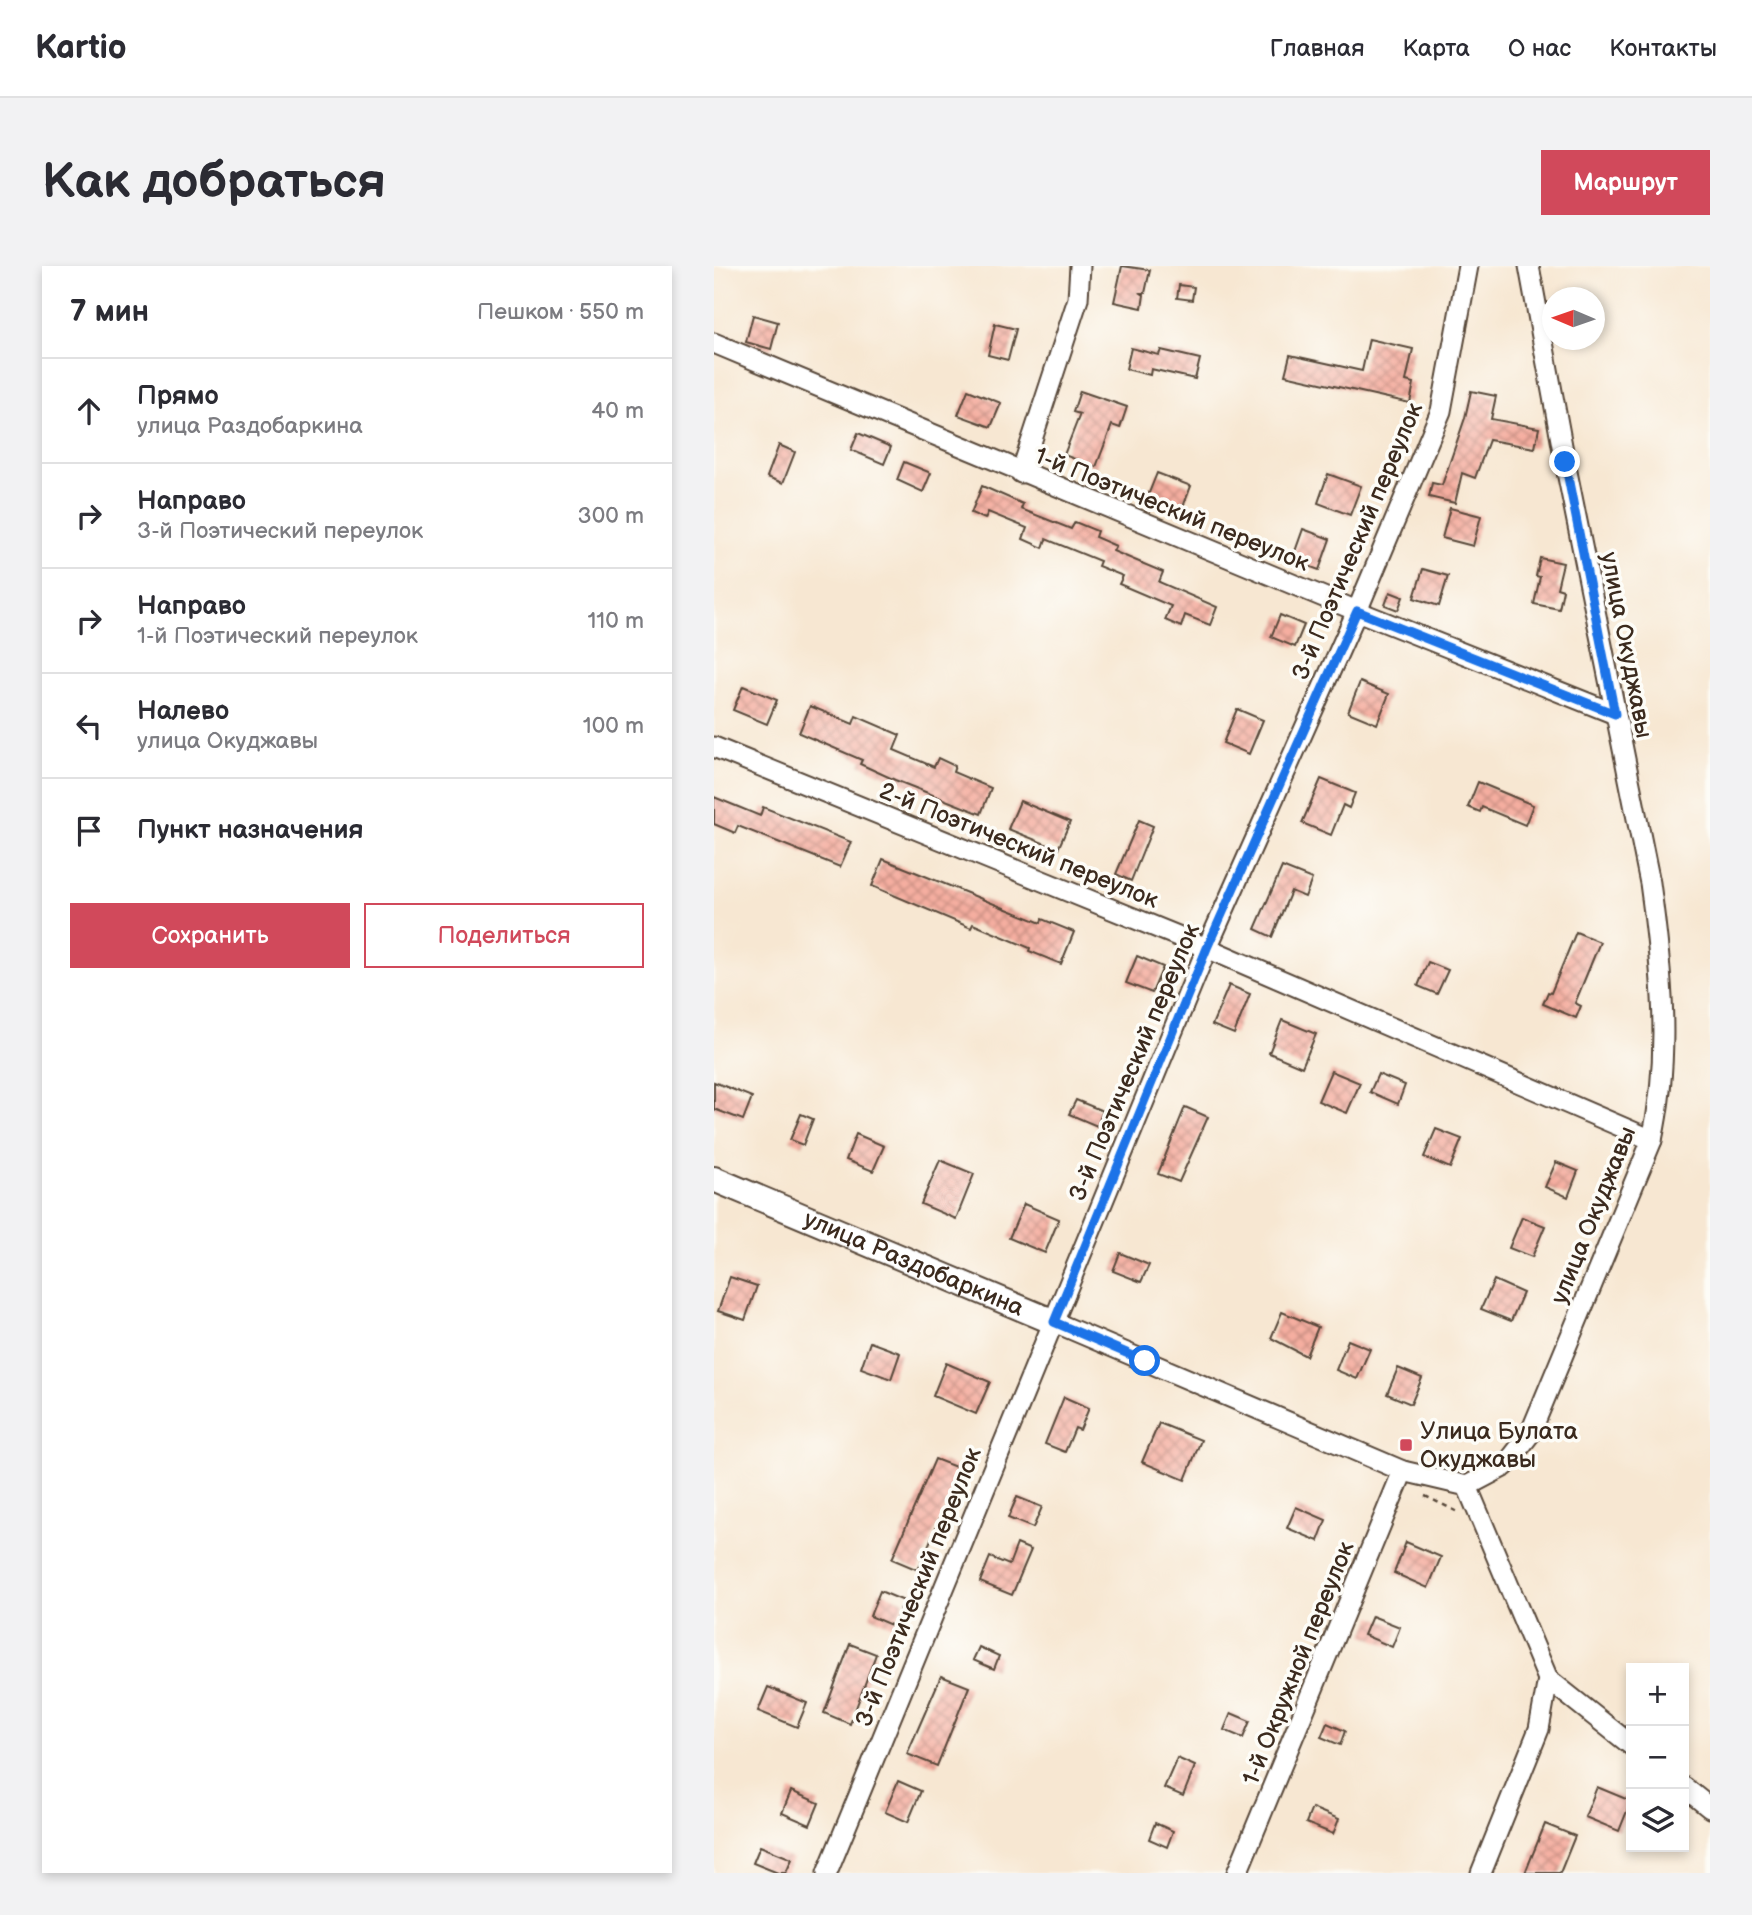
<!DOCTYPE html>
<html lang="ru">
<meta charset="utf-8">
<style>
body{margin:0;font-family:"Balsamiq Sans",sans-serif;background:#f2f2f3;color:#2b2b33}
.controls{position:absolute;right:21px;bottom:21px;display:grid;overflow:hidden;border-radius:0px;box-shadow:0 4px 10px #0003}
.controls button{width:63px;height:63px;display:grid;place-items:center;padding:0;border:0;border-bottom:2px solid #e1e1e2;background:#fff;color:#2b2b33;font:35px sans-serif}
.compass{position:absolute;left:828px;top:21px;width:63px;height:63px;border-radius:50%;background:#fff;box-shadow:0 4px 10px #0003;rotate:272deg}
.stop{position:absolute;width:21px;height:21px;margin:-16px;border:5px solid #1a73e8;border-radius:50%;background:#fff}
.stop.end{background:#1a73e8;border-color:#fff;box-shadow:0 2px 7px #0008}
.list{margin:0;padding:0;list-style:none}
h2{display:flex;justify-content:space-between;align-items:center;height:91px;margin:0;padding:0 28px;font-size:30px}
h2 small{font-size:23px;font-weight:400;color:#7c7c81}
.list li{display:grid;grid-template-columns:46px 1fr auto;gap:21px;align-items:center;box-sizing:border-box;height:105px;padding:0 28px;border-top:2px solid #e1e1e2}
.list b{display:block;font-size:26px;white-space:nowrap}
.list p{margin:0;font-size:23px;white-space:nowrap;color:#7c7c81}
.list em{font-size:23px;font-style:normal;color:#7c7c81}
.actions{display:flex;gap:14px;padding:21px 28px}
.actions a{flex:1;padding:16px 0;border:2px solid #d1495b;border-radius:0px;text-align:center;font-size:24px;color:#d1495b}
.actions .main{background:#d1495b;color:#fff}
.icon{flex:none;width:38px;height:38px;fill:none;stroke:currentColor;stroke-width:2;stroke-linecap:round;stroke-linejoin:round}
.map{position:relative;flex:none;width:996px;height:1607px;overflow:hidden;border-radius:0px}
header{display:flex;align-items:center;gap:42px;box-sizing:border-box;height:98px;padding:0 35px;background:#fff;border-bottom:2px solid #e1e1e2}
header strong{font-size:33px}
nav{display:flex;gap:38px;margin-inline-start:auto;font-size:24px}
.intro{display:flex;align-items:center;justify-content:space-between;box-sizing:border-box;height:168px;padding:0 42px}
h1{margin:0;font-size:49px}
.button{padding:18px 32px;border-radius:0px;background:#d1495b;color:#fff;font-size:24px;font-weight:700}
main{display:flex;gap:42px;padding:0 42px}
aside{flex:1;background:#fff;border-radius:0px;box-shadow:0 4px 10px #0003}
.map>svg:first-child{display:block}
.building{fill:url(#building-cross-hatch)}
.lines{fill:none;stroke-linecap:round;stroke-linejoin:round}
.minor-casing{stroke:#574639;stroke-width:23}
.tertiary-casing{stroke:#574639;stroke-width:28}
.path{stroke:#574639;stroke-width:2.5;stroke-dasharray:5 5;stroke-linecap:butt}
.minor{stroke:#fff;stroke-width:19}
.tertiary{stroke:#fff;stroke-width:24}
.route{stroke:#1a73e8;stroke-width:9}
.poi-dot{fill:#d1495b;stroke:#fdfcf7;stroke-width:2.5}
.labels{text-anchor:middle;stroke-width:7;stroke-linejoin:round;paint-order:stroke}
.street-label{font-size:24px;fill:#3b2a1e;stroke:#fdfcf7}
.poi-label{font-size:24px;fill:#3b2a1e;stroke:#fdfcf7;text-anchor:start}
</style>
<header>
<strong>Kartio</strong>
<nav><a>Главная</a><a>Карта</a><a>О нас</a><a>Контакты</a></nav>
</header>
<div class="intro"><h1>Как добраться</h1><a class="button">Маршрут</a></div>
<main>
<aside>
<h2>7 мин<small>Пешком · 550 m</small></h2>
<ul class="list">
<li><svg class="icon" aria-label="ahead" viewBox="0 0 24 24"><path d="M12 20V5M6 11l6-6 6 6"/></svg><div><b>Прямо</b><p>улица Раздобаркина</p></div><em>40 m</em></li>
<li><svg class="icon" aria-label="right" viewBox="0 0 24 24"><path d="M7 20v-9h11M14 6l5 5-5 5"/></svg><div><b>Направо</b><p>3-й Поэтический переулок</p></div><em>300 m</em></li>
<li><svg class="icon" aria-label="right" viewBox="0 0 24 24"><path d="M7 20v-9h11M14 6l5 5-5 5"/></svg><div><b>Направо</b><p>1-й Поэтический переулок</p></div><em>110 m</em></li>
<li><svg class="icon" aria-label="left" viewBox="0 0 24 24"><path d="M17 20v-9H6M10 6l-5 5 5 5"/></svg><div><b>Налево</b><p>улица Окуджавы</p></div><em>100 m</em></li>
<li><svg class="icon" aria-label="arrive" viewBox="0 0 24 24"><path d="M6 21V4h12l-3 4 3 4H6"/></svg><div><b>Пункт назначения</b></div></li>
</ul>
<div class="actions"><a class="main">Сохранить</a><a>Поделиться</a></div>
</aside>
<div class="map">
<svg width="996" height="1607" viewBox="0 0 996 1607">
<defs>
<pattern id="building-cross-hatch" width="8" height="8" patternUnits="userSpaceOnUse" patternTransform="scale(1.75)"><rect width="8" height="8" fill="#f5aea0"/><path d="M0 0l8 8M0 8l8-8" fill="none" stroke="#c88e82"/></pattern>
</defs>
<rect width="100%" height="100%" fill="#fdfcf7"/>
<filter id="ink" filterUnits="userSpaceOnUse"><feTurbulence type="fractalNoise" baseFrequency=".0143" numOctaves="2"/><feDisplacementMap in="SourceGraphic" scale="14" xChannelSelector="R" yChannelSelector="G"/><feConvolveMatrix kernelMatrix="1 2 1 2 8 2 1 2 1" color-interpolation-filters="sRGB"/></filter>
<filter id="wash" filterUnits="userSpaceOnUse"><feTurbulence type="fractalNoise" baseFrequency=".00686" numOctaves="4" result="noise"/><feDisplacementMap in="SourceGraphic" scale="28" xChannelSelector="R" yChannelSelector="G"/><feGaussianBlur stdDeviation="1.57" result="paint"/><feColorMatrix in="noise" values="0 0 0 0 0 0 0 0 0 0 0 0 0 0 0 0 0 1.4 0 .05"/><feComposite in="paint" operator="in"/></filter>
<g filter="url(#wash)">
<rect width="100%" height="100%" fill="#f7e7d2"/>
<g id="blocks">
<g class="building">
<polygon points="408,0 436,4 431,27 427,27 430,29 428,42 400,36"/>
<polygon points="465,19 480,21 478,34 463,32"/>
<polygon points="39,49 64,56 57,83 32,76"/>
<polygon points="281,58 302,63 294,94 274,89"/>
<polygon points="655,73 699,83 692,115 700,117 696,137 571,109 576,89 648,105"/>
<polygon points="417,82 445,89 447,84 486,93 481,113 437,103 436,109 412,103"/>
<polygon points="254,124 287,137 277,161 244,149"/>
<polygon points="366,125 413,141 406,162 398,159 382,201 350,189 366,148 359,146"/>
<polygon points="757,125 782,130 777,153 825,162 821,182 775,174 761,212 748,207 741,237 715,231 718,217 728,219 751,152"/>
<polygon points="144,167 177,181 170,198 137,184"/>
<polygon points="65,179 81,186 69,217 53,211"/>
<polygon points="190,196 217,207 209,226 183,214"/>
<polygon points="443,207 477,220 467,246 433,232"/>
<polygon points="614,208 647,220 636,249 604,237"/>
<polygon points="268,220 309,238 307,243 357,263 361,256 383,265 381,271 402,280 399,285 449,306 445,316 503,341 496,359 471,349 467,361 451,354 457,340 405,318 409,310 384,300 386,295 332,273 329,282 309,273 313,262 274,246 271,253 257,247"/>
<polygon points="736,242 767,250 759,280 728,272"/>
<polygon points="589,263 616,273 605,304 578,294"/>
<polygon points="826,292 849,297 843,322 849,324 845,343 820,338 826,311 822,310"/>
<polygon points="709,303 734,310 725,340 700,332"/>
<polygon points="676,326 689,331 684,344 671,339"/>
<polygon points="566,349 590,359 581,381 557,371"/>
<polygon points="646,416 675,428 663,458 634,446"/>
<polygon points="29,420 63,434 53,458 19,444"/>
<polygon points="96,440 139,458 142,450 186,469 180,484 220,501 224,492 241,500 239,506 277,522 267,548 181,514 146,498 148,494 85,467"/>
<polygon points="523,443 549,454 535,488 509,477"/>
<polygon points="607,513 641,527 635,542 629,539 617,569 588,557"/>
<polygon points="764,516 819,539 811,559 768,541 766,546 754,541"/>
<polygon points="0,531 46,550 49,541 137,576 126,601 24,560 21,567 0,558"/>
<polygon points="306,535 356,556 344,583 294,563"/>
<polygon points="425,554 439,560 417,615 402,608"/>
<polygon points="169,593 327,657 328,653 360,666 347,698 315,685 316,682 259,658 257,662 158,620"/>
<polygon points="568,601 598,613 591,631 577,625 558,671 541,663"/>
<polygon points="862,666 886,676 861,737 867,740 862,752 829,738 834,726 837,727"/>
<polygon points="423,690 449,701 438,727 412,717"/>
<polygon points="714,696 734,704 723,728 704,720"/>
<polygon points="515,719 536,728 520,768 498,759"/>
<polygon points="568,754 602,768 588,801 555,787"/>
<polygon points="617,805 646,817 633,847 604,835"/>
<polygon points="664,808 691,819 684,838 656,826"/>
<polygon points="0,816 38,831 29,854 0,843"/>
<polygon points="362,834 389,845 383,860 355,848"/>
<polygon points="471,841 494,851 465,916 444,908"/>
<polygon points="87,848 99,853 89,879 76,874"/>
<polygon points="722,863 748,873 736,902 710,891"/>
<polygon points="142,868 170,880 159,905 132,894"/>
<polygon points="226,894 260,908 242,953 207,938"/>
<polygon points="842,896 864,905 854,931 831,921"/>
<polygon points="310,938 345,953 331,987 295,972"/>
<polygon points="808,951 831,960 818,991 795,982"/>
<polygon points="406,987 435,999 427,1016 399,1005"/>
<polygon points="16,1011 43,1020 31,1054 4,1045"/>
<polygon points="780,1014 809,1027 797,1055 767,1043"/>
<polygon points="568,1046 604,1061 592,1090 557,1072"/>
<polygon points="634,1074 656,1083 643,1113 622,1104"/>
<polygon points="156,1076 186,1087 177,1113 147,1102"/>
<polygon points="232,1097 276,1116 262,1148 219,1130"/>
<polygon points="684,1102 708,1112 697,1138 673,1128"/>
<polygon points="350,1131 375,1142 366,1164 361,1162 351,1186 331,1178"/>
<polygon points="445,1157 487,1174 471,1214 428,1196"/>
<polygon points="221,1193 247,1203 204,1304 178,1293"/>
<polygon points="303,1231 328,1241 319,1262 294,1252"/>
<polygon points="582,1241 612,1254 604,1275 573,1262"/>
<polygon points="692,1276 727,1291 714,1322 680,1307"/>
<polygon points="303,1278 317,1284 298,1329 266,1316 276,1291 295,1299"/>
<polygon points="166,1325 190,1335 179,1360 156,1350"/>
<polygon points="658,1350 686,1361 678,1381 650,1369"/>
<polygon points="136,1378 162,1388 136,1458 110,1447"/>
<polygon points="265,1381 285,1390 280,1403 259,1394"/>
<polygon points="227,1410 255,1421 223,1500 193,1488"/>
<polygon points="54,1421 93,1437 83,1461 44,1445"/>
<polygon points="517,1447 536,1455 529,1472 510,1464"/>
<polygon points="613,1457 631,1465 626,1479 607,1471"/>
<polygon points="463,1492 481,1500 469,1530 450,1522"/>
<polygon points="184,1515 207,1525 194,1556 171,1546"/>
<polygon points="883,1521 917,1535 905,1565 871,1551"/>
<polygon points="77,1525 105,1537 96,1559 68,1547"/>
<polygon points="598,1542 625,1553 619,1568 592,1557"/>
<polygon points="441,1557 459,1565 453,1581 435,1573"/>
<polygon points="831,1558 861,1570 846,1607 811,1607"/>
<polygon points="46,1580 78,1593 72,1607 64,1607 39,1597"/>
</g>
</g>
</g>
<g filter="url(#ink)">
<use href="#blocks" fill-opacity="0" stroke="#574639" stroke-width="2"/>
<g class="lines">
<defs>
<g id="minor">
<polyline points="0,77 643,345 901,448"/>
<polyline points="307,207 364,33 366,0"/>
<polyline points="0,481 493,682 938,874"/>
<polyline points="340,1056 689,1205 753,1220"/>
<path d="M753,1220l38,-20 25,-32 122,-294c19,-85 10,-171 -2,-257l-85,-421 -36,-196"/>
<polyline points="753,1220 834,1413 825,1463 767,1607"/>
<polyline points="834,1413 917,1479"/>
<polyline points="970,1521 996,1542"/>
<polyline points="113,1607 493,682 643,345 727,145 754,0"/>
<polyline points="523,1607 689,1205"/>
</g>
<g id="tertiary">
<path id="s1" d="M0,913l340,143"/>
</g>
</defs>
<use href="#minor" class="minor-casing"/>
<use href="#tertiary" class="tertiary-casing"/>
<polyline class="path" points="711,1230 742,1245"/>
<use href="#minor" class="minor"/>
<use href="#tertiary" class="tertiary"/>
</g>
</g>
<g class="lines" filter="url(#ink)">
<polyline class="route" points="431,1095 340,1056 493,682 643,345 901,448 851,196"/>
</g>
<rect class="poi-dot" x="685" y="1172" width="14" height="14" rx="3.5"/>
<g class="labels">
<g class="street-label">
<text transform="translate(458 243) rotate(22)" y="8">1-й Поэтический переулок</text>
<text transform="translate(643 275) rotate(-67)" y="8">3-й Поэтический переулок</text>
<text transform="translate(913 379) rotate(79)" y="8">улица Окуджавы</text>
<text transform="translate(305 579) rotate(22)" y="8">2-й Поэтический переулок</text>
<text transform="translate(420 796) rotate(-67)" y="8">3-й Поэтический переулок</text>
<text transform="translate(879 949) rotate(-68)" y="8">улица Окуджавы</text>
<text dy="8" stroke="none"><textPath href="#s1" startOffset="217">улица Раздобаркина</textPath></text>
<text transform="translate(204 1321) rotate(-68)" y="8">3-й Поэтический переулок</text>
<text transform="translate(584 1397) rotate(-68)" y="8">1-й Окружной переулок</text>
</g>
<g class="poi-label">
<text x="706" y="1173">Улица Булата<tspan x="706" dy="28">Окуджавы</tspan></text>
</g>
</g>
</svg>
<div class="controls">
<button>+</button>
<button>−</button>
<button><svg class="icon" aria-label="layers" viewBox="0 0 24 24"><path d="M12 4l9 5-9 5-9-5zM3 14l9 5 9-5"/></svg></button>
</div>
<svg class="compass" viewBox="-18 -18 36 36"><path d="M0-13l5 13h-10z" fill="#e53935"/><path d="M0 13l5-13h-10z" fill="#7c7c81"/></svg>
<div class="stop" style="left:431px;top:1095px"></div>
<div class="stop end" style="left:851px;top:196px"></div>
</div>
</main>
